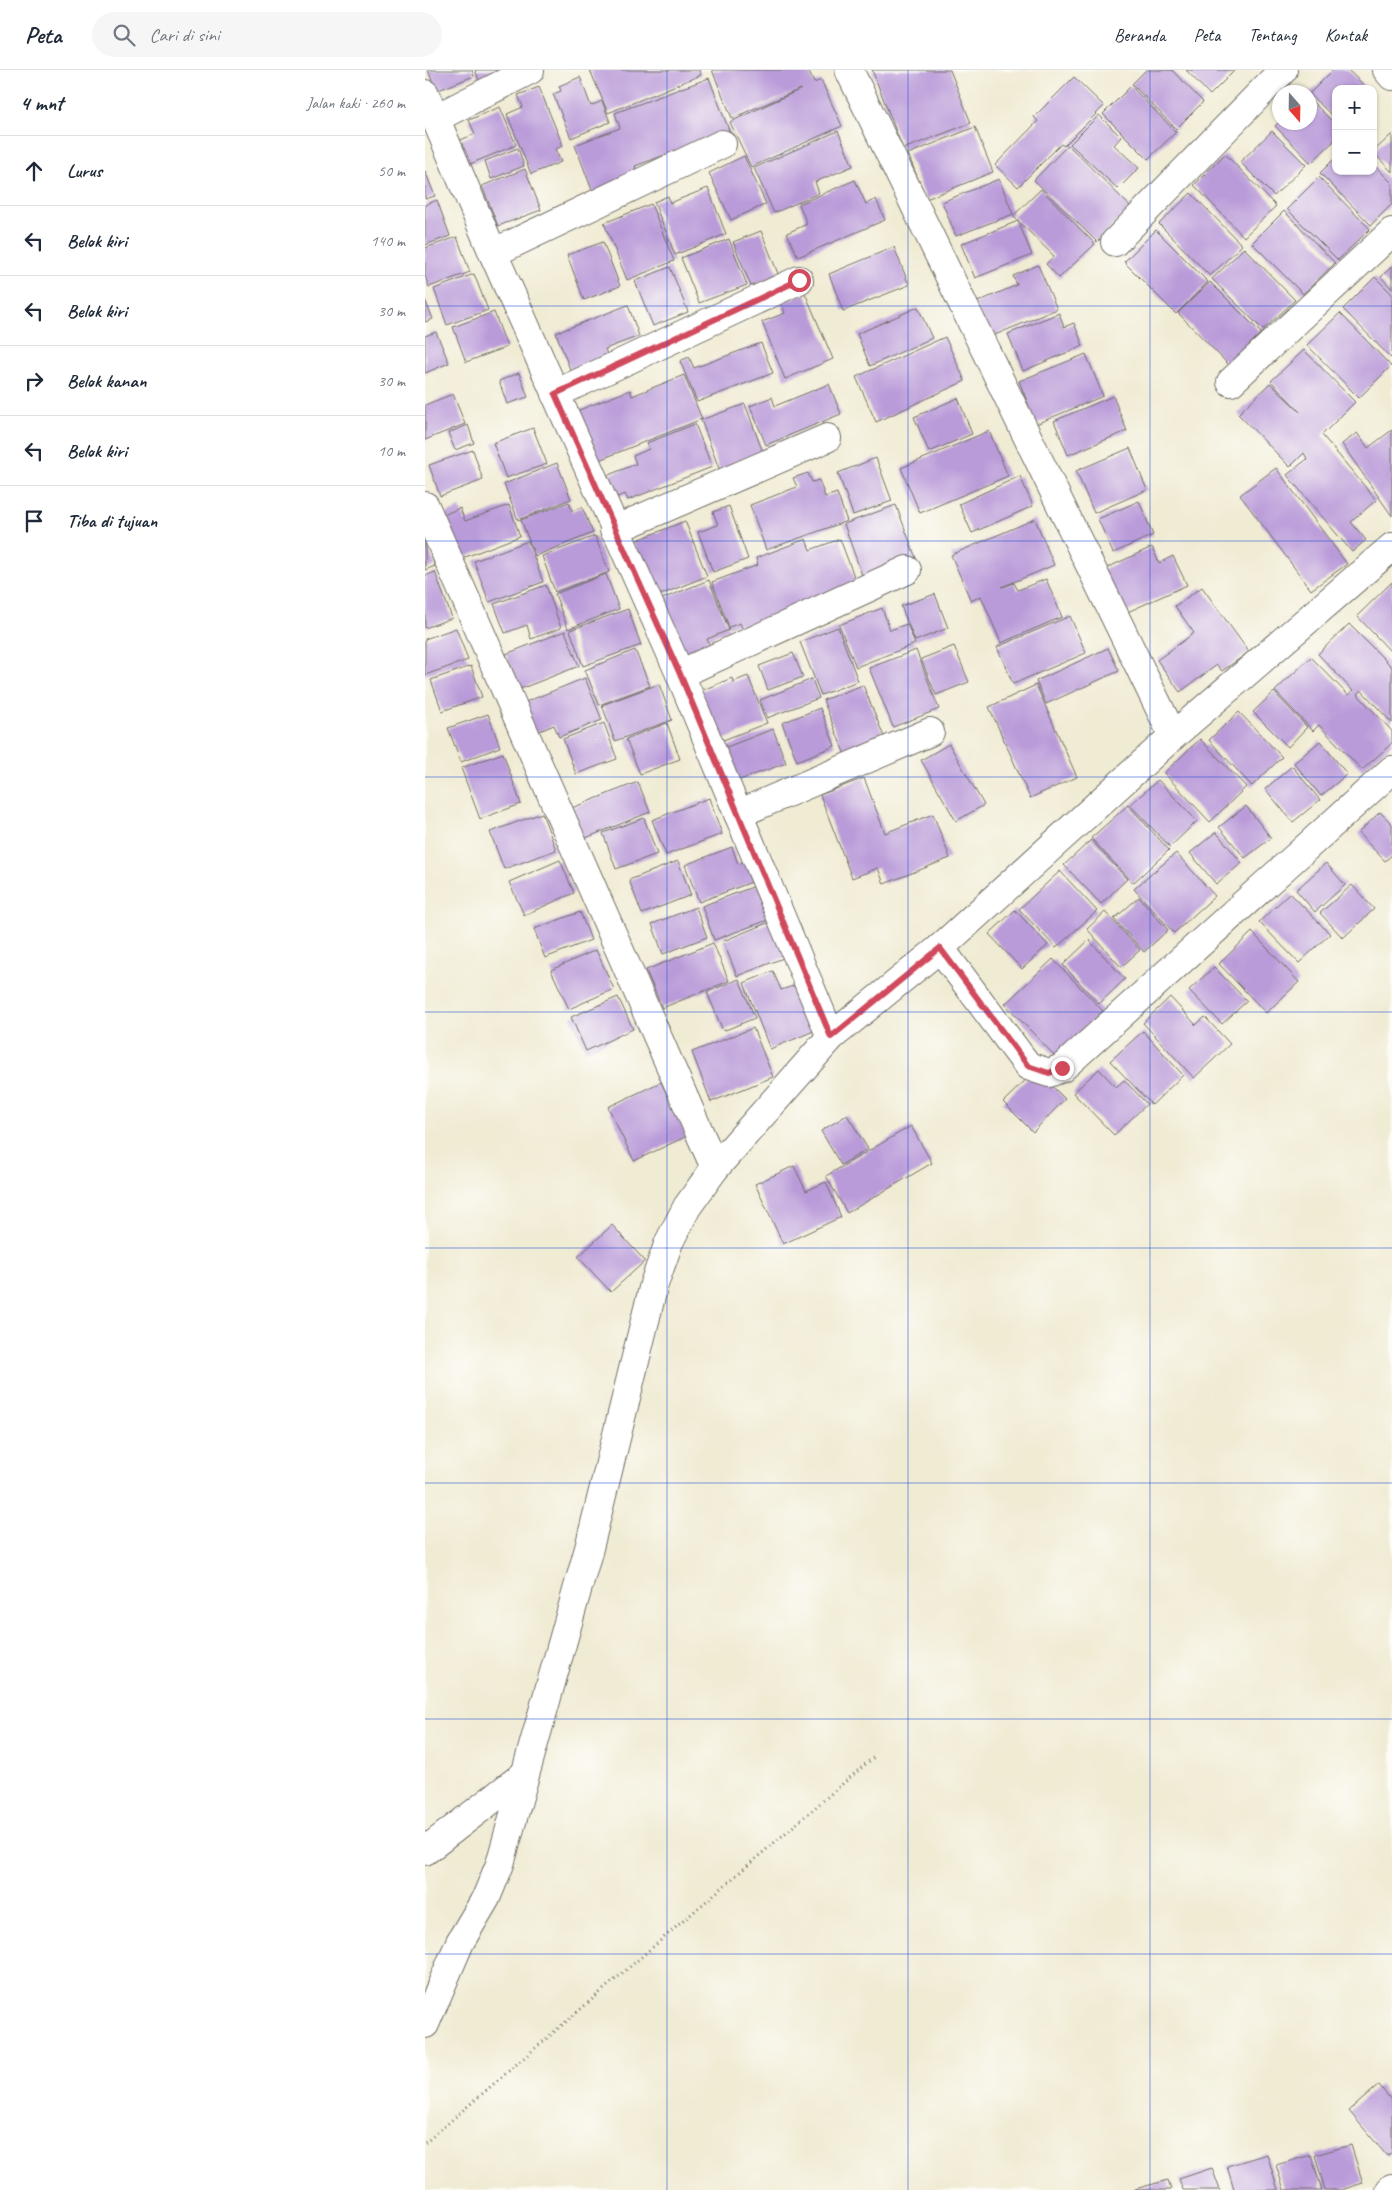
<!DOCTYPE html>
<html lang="id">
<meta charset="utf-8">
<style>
body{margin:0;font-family:Caveat,sans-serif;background:#f6f6f7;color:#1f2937}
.controls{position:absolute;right:15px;top:15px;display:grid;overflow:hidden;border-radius:10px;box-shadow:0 1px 4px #0004}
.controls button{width:45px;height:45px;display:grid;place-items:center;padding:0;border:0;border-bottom:1px solid #e0e1e3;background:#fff;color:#1f2937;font:25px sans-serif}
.compass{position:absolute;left:847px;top:15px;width:45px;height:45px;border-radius:50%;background:#fff;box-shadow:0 1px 4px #0004;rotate:160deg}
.stop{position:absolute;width:15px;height:15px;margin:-11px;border:4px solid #d1495b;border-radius:50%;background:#fff}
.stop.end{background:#d1495b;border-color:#fff;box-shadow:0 1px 5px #0008}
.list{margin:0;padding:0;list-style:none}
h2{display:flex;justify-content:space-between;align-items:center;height:65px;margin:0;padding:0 20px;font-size:21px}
h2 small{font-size:16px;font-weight:400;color:#747a83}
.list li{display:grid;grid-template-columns:32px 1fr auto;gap:15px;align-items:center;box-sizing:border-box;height:70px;padding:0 20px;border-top:1px solid #e0e1e3}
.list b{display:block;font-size:19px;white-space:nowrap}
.list em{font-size:16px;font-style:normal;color:#747a83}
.icon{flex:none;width:28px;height:28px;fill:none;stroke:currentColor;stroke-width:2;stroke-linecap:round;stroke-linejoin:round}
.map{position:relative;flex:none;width:967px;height:2120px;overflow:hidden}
header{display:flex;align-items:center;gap:30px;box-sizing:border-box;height:70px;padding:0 25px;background:#fff;border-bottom:1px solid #e0e1e3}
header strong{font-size:24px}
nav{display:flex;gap:28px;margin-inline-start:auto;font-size:18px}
.search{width:350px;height:45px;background:#f6f6f7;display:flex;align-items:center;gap:12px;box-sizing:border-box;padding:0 18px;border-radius:28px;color:#747a83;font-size:19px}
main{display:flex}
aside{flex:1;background:#fff}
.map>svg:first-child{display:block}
.building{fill:#ba9bd9}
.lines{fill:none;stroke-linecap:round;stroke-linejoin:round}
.minor-casing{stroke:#706e66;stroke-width:30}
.path{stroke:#706e66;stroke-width:3;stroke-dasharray:1 4;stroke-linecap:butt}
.minor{stroke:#fff;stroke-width:28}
.route{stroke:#d1495b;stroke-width:6}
.grid{fill:none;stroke:#1d4ed8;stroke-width:1;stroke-opacity:0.55}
</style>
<header>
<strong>Peta</strong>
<div class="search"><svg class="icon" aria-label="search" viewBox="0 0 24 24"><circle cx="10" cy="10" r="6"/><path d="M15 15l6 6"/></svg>Cari di sini</div>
<nav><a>Beranda</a><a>Peta</a><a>Tentang</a><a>Kontak</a></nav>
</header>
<main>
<aside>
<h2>4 mnt<small>Jalan kaki · 260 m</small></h2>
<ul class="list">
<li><svg class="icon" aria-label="ahead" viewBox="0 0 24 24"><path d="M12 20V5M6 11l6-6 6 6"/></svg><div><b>Lurus</b></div><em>50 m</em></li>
<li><svg class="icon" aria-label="left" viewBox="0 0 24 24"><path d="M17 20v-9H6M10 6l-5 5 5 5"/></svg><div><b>Belok kiri</b></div><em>140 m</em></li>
<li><svg class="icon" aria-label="left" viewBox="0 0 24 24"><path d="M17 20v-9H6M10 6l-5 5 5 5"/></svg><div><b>Belok kiri</b></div><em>30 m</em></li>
<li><svg class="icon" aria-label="right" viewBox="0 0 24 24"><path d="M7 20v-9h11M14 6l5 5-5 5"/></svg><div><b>Belok kanan</b></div><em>30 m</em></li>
<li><svg class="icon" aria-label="left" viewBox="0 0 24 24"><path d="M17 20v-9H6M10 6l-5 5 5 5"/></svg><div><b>Belok kiri</b></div><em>10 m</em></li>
<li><svg class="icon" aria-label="arrive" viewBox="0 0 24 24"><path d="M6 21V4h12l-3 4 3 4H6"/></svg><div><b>Tiba di tujuan</b></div></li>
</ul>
</aside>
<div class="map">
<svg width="967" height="2120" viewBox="0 0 967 2120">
<rect width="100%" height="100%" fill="#fdfcf7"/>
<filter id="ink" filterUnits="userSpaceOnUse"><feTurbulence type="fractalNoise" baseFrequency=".02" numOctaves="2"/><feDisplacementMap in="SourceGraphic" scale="10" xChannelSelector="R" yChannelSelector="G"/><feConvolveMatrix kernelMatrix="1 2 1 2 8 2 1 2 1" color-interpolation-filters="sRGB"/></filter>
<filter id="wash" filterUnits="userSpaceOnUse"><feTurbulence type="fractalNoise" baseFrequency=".0096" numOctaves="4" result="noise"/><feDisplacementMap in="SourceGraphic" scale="20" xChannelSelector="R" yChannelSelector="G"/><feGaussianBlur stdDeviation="1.12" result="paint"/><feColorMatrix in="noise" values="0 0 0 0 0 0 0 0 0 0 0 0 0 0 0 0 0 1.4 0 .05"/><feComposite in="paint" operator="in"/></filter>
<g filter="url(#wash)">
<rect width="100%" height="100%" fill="#f0ebd3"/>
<g id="blocks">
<g class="building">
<polygon points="3,0 47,0 49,6 11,21"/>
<polygon points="50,0 87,0 56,15"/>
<polygon points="165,0 274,0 276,5 183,43"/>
<polygon points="287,0 383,0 389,13 396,10 417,56 326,97 305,52 376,19 307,48"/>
<polygon points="447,0 525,0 546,53 478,79"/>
<polygon points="721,0 747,0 778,32 751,59 707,14"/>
<polygon points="761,0 810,0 785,25"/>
<polygon points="908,0 923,0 943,19 911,19 911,49 884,24"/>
<polygon points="155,7 166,36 177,31 185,52 146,68 128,24 136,21 134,16"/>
<polygon points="649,7 679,36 639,76 636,74 593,117 570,95 613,51 609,47"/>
<polygon points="284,8 307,68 259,78 210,96 215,111 170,128 150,75 195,58 190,43"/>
<polygon points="706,16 751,62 723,89 678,44"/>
<polygon points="114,17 138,76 130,79 136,92 106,104 82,44 98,37 93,25"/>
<polygon points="884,28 911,55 911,69 886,93 850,56 854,52 884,52"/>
<polygon points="75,37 91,75 35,98 26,74 50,64 44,50"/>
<polygon points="674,45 696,67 689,75 714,98 693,119 645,74"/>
<polygon points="550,57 568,102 501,129 483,84"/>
<polygon points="413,61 428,96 390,112 394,123 349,143 329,98"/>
<polygon points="847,61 881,95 849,126 815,92"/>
<polygon points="967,64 967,102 948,82"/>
<polygon points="643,75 706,137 672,172 609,110"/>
<polygon points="93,78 99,96 66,109 60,91"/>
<polygon points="800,84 851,136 819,167 769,115"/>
<polygon points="319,86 341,134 306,150 284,103"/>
<polygon points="911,87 911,101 948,101 948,94 967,113 967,134 946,155 895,103"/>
<polygon points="100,99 116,140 73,156 57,116"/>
<polygon points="0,101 10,126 0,129"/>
<polygon points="894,107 945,159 913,190 862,139"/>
<polygon points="574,109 588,144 531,166 517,132"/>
<polygon points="430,110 441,134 451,129 460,150 373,187 362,163 382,154 374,134"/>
<polygon points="283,118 301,164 250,185 229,132 243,126 245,133"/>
<polygon points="616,119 670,174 634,208 621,194 629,186 588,146"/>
<polygon points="766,123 817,175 785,206 734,154"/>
<polygon points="12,130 25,166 0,175 0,135"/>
<polygon points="226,134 249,191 202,210 179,153"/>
<polygon points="859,141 910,193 878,224 827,173"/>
<polygon points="593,151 607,185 550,208 536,174"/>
<polygon points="731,160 783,212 751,244 699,192"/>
<polygon points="336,161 354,206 326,216 308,172"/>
<polygon points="32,167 45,202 4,217 0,206 0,178"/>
<polygon points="304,169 322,215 274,233 256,188"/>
<polygon points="178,172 195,216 159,230 142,185"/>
<polygon points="469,177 484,215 418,241 404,204"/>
<polygon points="819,178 870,230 838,260 787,209"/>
<polygon points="613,195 632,239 565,267 550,233 592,215 588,206"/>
<polygon points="967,196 967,219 956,207"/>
<polygon points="245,197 263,242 228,256 210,211"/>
<polygon points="49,204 63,240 22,255 9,219"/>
<polygon points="950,207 967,224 967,289 918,239"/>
<polygon points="785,212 836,263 804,295 753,243"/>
<polygon points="380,223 408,289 360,309 337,252 360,243 356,233"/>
<polygon points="0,230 8,249 0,252"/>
<polygon points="203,235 214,266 180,279 183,287 146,302 131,263"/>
<polygon points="493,237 507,268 445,296 432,264"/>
<polygon points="69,242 82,277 41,292 28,257"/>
<polygon points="634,243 639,257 649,253 658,276 598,301 583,264"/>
<polygon points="915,243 966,296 934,328 882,275"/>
<polygon points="11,262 24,293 0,303 0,266"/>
<polygon points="520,267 540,311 451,352 431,307"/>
<polygon points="336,273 348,303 272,332 255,291 264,287 269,298"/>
<polygon points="879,280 930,332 897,365 951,430 926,452 941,470 927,482 862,405 882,389 879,383 865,397 813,344 845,313 875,342 846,311"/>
<polygon points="661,284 678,326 611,354 594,311"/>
<polygon points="94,303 103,327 82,334 74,311"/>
<polygon points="259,305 277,349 169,392 149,342 205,320 207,326"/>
<polygon points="404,314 416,344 341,375 325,336 347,327 350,336"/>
<polygon points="28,324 40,354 0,370 0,335"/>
<polygon points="688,326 702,361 643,385 629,351"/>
<polygon points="533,328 547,364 504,382 489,347"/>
<polygon points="320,334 340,388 296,404 276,350"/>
<polygon points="270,354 287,397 203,430 200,424 190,428 181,406 211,394 208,386 224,379 222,373"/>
<polygon points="43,355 49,373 30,380 23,363"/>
<polygon points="108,358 122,394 81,408 68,373"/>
<polygon points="967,360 967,446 917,374 932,363 943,378"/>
<polygon points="564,361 583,406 495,443 476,398"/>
<polygon points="705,378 722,420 669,443 651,401"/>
<polygon points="48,380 58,410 15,426 4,395"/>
<polygon points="451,388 467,431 428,445 413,403"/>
<polygon points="132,393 146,429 93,450 79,414"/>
<polygon points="851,398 922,494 886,520 815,425"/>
<polygon points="383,403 387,412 394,410 400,427 412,423 422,451 341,480 325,435 372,417 368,408"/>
<polygon points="595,406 608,436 547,463 534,434"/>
<polygon points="714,431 728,465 688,483 673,449"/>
<polygon points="144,432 147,441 157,437 168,463 110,486 96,450"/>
<polygon points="84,435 95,466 35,489 18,445 35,438 40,451"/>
<polygon points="471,435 492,491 439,511 419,454"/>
<polygon points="304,436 323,489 288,502 273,462 293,455 288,442"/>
<polygon points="610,449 629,495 577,517 589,513 593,520 621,509 637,547 576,573 556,526 546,531 526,485"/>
<polygon points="260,451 282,506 230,527 208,472"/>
<polygon points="170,466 184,502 130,522 117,486"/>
<polygon points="0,469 10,496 0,500"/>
<polygon points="381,469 385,480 415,469 433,517 321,568 315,553 304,557 287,512 333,495 331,488"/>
<polygon points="103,471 118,512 64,532 49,491"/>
<polygon points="727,477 734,493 748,486 762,515 696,545 675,501"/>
<polygon points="10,502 27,548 0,558 0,506"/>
<polygon points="181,504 194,539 143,559 130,524"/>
<polygon points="284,510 304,560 282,569 286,578 260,588 237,529"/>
<polygon points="967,512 967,583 932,546"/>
<polygon points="121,515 136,558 106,569 102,555 80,563 69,534"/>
<polygon points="777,517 824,582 797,601 792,595 755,622 732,590 769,563 750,536"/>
<polygon points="510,524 523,558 490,571 476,536"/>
<polygon points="457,538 465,560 482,554 490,574 431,597 414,555"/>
<polygon points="203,539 216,575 158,596 145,560"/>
<polygon points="645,546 661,583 588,614 572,577"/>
<polygon points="924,554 967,597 967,653 936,620 932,624 967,661 967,673 937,700 894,655 888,661 850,621 886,587 923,625 928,621 893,584"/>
<polygon points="413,557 433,611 396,625 375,572"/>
<polygon points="31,558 43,590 0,605 0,569"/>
<polygon points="140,561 154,596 95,619 81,584"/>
<polygon points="529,576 544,612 511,625 496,589"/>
<polygon points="683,578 694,601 621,634 611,611"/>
<polygon points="210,580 225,616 174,635 160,600"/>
<polygon points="491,580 514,639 468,657 444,598"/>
<polygon points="368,583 378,607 343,620 334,596"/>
<polygon points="46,596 57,627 17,641 6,610"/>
<polygon points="323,606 342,653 293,672 273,622 307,608 308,612"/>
<polygon points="160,608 177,650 134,667 129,655 110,663 98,633"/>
<polygon points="387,609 394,628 342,648 335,630"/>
<polygon points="234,614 247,650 190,671 177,635"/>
<polygon points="438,615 460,669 420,685 398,630"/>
<polygon points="611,615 652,707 605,728 564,637"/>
<polygon points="849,622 882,657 863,677 828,642"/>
<polygon points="395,638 410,676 372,691 357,653"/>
<polygon points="814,642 857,687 827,716 784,670"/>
<polygon points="63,644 75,677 36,692 23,658"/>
<polygon points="179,653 192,689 151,704 138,669"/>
<polygon points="242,653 255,689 215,704 201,669"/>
<polygon points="348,659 361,693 312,711 299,678"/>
<polygon points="775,669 821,717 785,752 739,703"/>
<polygon points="895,671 922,704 896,726 869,693"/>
<polygon points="524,674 559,735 531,751 496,690"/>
<polygon points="78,683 96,734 55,749 36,698"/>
<polygon points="867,696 895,730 868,752 840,719"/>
<polygon points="439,708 460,763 508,744 525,788 459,814 453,798 427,808 395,725"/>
<polygon points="733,710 772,751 745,777 705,735"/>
<polygon points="213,712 225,742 151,772 139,741"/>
<polygon points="284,728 297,764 241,785 227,750"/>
<polygon points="703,735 744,780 708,813 666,768"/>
<polygon points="821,736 846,768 820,788 794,757"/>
<polygon points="955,742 967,754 967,785 960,791 933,763"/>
<polygon points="117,743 131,780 79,799 65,762"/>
<polygon points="219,748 232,784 191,799 178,763"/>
<polygon points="791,762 817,793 791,814 765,783"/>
<polygon points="666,770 702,809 676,834 639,795"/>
<polygon points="307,777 313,794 325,790 332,810 274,832 260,795"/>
<polygon points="751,783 790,826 749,863 709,819"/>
<polygon points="135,790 149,823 99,845 84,812"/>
<polygon points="253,791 266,825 217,844 204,810"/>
<polygon points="901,793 920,815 890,842 871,820"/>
<polygon points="635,801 672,841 631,878 594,839"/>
<polygon points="338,813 351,847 289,870 277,836"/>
<polygon points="927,815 949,839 918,868 895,843"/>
<polygon points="865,823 905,864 874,893 834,852"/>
<polygon points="714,827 743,860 719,882 689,849"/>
<polygon points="271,837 282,867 238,884 227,854"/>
<polygon points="590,840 623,875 597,899 564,864"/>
<polygon points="155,842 166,870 120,888 109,859"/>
<polygon points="680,842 715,880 696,897 662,859"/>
<polygon points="352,849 366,885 312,906 298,871"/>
<polygon points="827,862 874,912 841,943 794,894"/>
<polygon points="664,870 700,909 674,934 638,895"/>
<polygon points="288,873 304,911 237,938 221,900"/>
<polygon points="171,880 189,919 144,939 126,900"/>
<polygon points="628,889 678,941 630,986 580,934"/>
<polygon points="789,897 822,931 797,954 764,920"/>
<polygon points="348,901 356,920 371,915 389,961 345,979 319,913"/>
<polygon points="314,909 330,948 298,961 282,922"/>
<polygon points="193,927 208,959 161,981 146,947"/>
<polygon points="745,927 771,955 780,947 805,974 769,1008 718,953"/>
<polygon points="328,958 348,1007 286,1032 267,982"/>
<polygon points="718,961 758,1005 727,1035 685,991"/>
<polygon points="674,999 691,1017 699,1010 722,1034 689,1065 648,1023"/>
<polygon points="611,1000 640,1029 608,1062 578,1032"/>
<polygon points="236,1012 262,1066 209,1091 183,1037"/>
<polygon points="422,1045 443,1079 416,1095 396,1061"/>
<polygon points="486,1056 507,1093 422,1143 401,1106"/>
<polygon points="369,1096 381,1121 401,1112 416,1147 358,1174 330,1114"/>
<polygon points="187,1155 220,1191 186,1222 153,1187"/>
<polygon points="954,2015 967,2031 967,2082 962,2086 924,2041"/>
<polygon points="926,2075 938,2113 916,2120 900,2120 890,2085"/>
<polygon points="842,2084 853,2120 809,2120 802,2096"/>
<polygon points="886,2085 897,2120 859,2120 851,2095"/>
<polygon points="787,2098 795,2120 758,2120 754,2109"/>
<polygon points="743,2110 746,2120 710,2120 710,2119"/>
</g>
</g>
</g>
<g filter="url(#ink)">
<use href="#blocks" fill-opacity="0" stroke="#706e66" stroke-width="1"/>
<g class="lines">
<defs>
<g id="minor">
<polyline points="424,0 748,666"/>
<polyline points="962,0 967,6"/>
<polyline points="0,24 68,183 255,604 406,967"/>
<polyline points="11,48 105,0"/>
<polyline points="690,172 858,0"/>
<polyline points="68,183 297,74"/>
<polyline points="806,312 967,162"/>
<polyline points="130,324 374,210"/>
<polyline points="0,436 290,1098"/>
<polyline points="189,460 402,368"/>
<polyline points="255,604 482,500"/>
<polyline points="313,744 505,662"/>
<polyline points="515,878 603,996 624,1003 637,998 967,700"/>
<polyline points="0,1781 100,1704"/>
<polyline points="0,1954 35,1872 61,1828 75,1794 164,1478 229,1214 244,1172 262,1137 290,1098 406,967 515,878 748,666 967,477"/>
<polyline points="965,2120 967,2118"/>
</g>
</defs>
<use href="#minor" class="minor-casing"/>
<polyline class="path" points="0,2073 450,1686"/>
<use href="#minor" class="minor"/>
</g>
</g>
<g class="lines" filter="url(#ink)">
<polyline class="route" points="374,210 130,324 255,604 406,967 515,878 603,996 624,1003 637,998"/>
</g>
<path class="grid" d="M242,0v2120M483,0v2120M725,0v2120M0,236h967M0,471h967M0,707h967M0,942h967M0,1178h967M0,1413h967M0,1649h967M0,1884h967"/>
</svg>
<div class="controls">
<button>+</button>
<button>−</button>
</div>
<svg class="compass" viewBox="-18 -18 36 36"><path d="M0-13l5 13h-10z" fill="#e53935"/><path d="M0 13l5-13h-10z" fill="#747a83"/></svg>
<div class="stop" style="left:374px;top:210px"></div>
<div class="stop end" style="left:637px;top:998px"></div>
</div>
</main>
